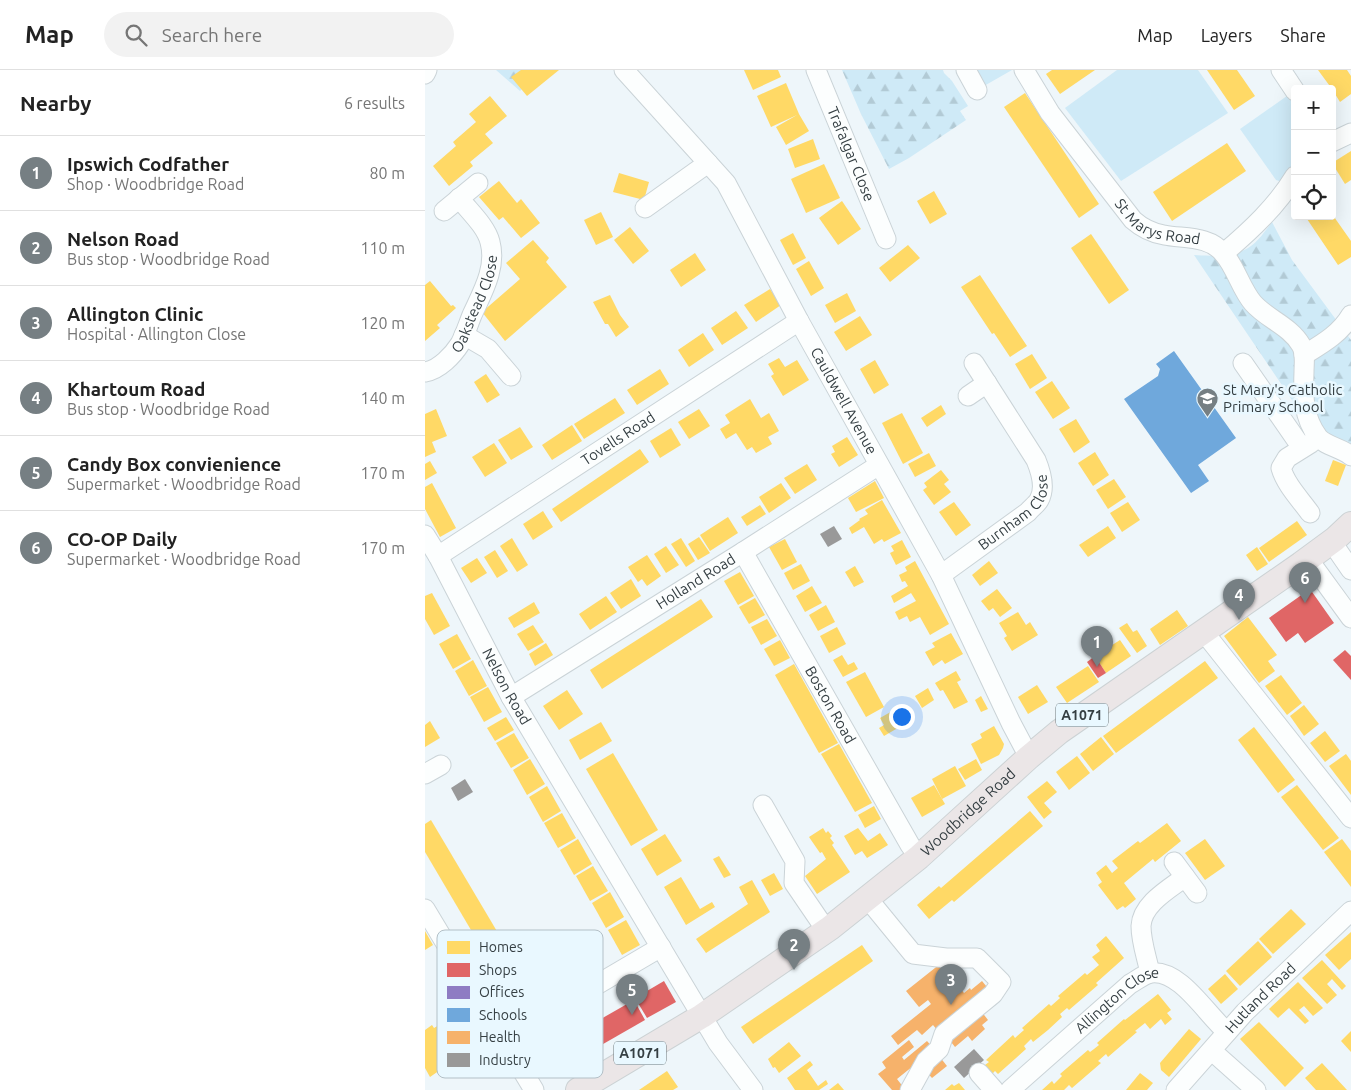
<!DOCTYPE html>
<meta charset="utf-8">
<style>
body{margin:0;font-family:Ubuntu,sans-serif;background:#f2f2f2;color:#222}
.controls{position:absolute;right:15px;top:15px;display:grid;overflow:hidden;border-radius:5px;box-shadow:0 5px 20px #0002}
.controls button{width:45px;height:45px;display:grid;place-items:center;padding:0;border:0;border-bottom:1px solid #e0e0e0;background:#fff;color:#222;font:25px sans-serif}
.you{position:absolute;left:476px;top:646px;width:18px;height:18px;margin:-12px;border:4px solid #fff;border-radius:50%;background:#1a73e8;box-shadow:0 0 0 8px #1a73e833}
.badge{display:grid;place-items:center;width:32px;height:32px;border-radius:50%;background:#767f83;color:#fff;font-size:16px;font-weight:700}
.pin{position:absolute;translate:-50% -41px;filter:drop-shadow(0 1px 2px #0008)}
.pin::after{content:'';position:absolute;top:26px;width:18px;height:15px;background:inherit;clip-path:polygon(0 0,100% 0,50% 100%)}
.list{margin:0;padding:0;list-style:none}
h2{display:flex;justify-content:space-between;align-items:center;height:65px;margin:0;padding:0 20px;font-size:21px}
h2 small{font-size:16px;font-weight:400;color:#767676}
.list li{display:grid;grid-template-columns:32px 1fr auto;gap:15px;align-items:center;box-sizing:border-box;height:75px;padding:0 20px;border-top:1px solid #e0e0e0}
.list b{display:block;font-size:19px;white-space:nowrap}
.list p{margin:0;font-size:16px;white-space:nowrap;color:#767676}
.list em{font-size:16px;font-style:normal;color:#767676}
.icon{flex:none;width:28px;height:28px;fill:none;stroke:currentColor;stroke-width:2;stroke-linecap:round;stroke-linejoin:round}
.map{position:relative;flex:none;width:926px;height:1020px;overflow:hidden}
header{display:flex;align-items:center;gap:30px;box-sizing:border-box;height:70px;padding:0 25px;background:#fff;border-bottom:1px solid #e0e0e0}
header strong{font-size:24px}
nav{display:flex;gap:28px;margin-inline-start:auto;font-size:18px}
.search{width:350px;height:45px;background:#f2f2f2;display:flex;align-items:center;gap:12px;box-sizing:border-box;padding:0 18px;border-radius:28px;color:#767676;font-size:19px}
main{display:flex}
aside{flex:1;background:#fff}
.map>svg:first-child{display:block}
.green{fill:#cfeaf7}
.forest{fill:url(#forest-firs)}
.homes{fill:#ffd966}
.shops{fill:#e06666}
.schools{fill:#6fa8dc}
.health{fill:#f6b26b}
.industry{fill:#999}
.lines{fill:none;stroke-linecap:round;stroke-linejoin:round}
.minor-casing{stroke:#cad3d7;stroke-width:21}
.major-casing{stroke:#ccd2d4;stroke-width:26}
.minor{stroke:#fcfefe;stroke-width:19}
.major{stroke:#ebe6e7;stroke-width:24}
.labels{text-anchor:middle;stroke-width:5;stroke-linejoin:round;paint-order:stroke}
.shield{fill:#e9f8ff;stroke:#6b767b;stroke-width:1}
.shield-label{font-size:14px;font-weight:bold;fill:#353f43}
.street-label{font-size:15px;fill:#353f43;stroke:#e9f8ff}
.poi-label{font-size:15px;fill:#353f43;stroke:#e9f8ff;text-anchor:start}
.key{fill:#e9f8ff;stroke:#b3c0c7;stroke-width:1}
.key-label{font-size:14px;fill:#353f43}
</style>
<header>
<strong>Map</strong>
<div class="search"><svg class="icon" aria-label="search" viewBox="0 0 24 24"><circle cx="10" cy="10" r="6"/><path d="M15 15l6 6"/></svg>Search here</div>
<nav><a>Map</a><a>Layers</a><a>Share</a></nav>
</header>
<main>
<aside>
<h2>Nearby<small>6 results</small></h2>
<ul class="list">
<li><span class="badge">1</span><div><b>Ipswich Codfather</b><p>Shop · Woodbridge Road</p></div><em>80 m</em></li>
<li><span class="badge">2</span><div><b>Nelson Road</b><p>Bus stop · Woodbridge Road</p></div><em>110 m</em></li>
<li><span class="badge">3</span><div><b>Allington Clinic</b><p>Hospital · Allington Close</p></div><em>120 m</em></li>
<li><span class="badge">4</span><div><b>Khartoum Road</b><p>Bus stop · Woodbridge Road</p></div><em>140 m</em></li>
<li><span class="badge">5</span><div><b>Candy Box convienience</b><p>Supermarket · Woodbridge Road</p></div><em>170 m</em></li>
<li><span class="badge">6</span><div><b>CO-OP Daily</b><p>Supermarket · Woodbridge Road</p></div><em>170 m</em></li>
</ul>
</aside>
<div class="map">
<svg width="926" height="1020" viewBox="0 0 926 1020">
<defs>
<pattern id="forest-firs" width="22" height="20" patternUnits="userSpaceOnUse" patternTransform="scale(1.25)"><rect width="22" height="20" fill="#cfeaf7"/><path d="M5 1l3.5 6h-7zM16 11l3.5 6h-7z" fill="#b2cad5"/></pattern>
</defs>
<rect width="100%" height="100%" fill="#eef6fa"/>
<g class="green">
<polygon points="541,0 587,0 552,20"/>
<polygon points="692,0 773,0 803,43 696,111 640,38"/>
<polygon points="869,21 870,106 865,115 851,110 815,59"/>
</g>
<g class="forest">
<polygon points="71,0 99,0 97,19 95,21"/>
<polygon points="417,0 518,0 519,3 527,11 543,36 535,41 541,50 484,88 464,99 436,44"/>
<path d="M847,152l20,38 59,80v124l-51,-52 -106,-157c15,1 40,2 54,-7 10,-6 17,-17 24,-26z"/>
</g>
<g class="homes">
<polygon points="96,0 134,0 102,26 86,7"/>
<polygon points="319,0 353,0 356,7 328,20"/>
<polygon points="627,0 670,0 635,24 621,4"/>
<polygon points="782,0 812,0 830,26 809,40"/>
<polygon points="893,0 922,0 926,6 926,24 915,32 907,19"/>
<polygon points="361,13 374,44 384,61 361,75 351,57 372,45 346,57 332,26"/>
<polygon points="600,23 674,134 654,148 579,37"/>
<polygon points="65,26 82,46 60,64 68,73 45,92 48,96 24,116 8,96 31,76 28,72 51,52 44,44"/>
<polygon points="388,69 395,89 370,98 363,79"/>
<polygon points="802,73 821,101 747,151 728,122"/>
<polygon points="926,81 926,110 920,114 907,93"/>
<polygon points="399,94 415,128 381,143 366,109"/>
<polygon points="194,103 224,112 219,130 188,122"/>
<polygon points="74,111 92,133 96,129 115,153 96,168 78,147 74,150 54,127"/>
<polygon points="509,121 522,144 505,154 492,131"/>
<polygon points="417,131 436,159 413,175 394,148"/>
<polygon points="176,142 188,167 171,175 159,150"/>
<polygon points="907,144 926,171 926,187 913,195 880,146 907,146"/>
<polygon points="205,157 224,181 208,194 189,170"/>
<polygon points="368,163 381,188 368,195 355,170"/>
<polygon points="666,164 704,220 684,234 646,178"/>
<polygon points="108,170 124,188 121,192 142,217 80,271 57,242 95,209 81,193"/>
<polygon points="483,175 495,188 465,212 454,198"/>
<polygon points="270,183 281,200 256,217 245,200"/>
<polygon points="384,191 399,218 386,226 371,199"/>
<polygon points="555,205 602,276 585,287 569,263 567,264 536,217"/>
<polygon points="5,211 26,236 28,235 31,238 12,255 15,258 0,271 0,215"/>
<polygon points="345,219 356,235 331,252 319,235"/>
<polygon points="422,223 431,241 410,253 400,235"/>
<polygon points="185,225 195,245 204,257 191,267 183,254 180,254 168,232"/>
<polygon points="311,241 323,258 297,275 286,258"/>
<polygon points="435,246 447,265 421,281 409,262"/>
<polygon points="278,263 289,280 264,297 253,280"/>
<polygon points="607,284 622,308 605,319 590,294"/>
<polygon points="354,288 360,297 372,290 384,310 358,326 346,306 349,304 343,294"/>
<polygon points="450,290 464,315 449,324 435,299"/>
<polygon points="235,299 244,314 212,335 202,320"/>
<polygon points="61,304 75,325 62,333 49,312"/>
<polygon points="627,311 645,338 628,349 610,322"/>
<polygon points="190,328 200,343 159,369 149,354"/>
<polygon points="325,329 336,348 344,343 354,361 343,367 347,374 331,383 327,377 322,380 311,363 301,369 295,359 305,353 300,345"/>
<polygon points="516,335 521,344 502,357 496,348"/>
<polygon points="11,339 22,366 7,372 11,382 0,387 0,344"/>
<polygon points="274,339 285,356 264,369 253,352"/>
<polygon points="477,343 498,383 478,394 457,353"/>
<polygon points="651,349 665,372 649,383 634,359"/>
<polygon points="147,355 157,371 127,390 117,375"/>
<polygon points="95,357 108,377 86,390 73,370"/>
<polygon points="246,358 256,375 235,388 225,371"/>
<polygon points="422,367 433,385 414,397 406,384 410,382 407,376"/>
<polygon points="69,373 82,393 60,407 47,387"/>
<polygon points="215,379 224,392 136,452 127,439"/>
<polygon points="670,382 684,405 668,416 653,393"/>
<polygon points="504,383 511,396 490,407 483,394"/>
<polygon points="908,390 921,395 913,416 900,411"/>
<polygon points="5,391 12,403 0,410 0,394"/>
<polygon points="382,394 392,410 370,424 359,408"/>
<polygon points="516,400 524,410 519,414 526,422 509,435 498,420 502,417 499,413"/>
<polygon points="689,409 701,427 683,439 671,420"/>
<polygon points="450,411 459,428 431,442 423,428"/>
<polygon points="7,413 31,458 15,467 0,439 0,417"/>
<polygon points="356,413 366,428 344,443 334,427"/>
<polygon points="457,430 476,463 459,472 457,469 449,474 439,457 427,464 424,458 435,450 434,449 443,444 440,440"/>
<polygon points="529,432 546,455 531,466 514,442"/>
<polygon points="703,432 715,450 697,462 685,443"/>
<polygon points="335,435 341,444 322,456 316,447"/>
<polygon points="118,441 128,457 108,470 98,454"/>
<polygon points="303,447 313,463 285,481 275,465"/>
<polygon points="872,451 882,465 844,492 834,478"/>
<polygon points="683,456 691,468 663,487 654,475"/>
<polygon points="274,467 285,483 273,490 263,474"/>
<polygon points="87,468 103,495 92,502 75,476"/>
<polygon points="256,468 270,491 261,497 246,474"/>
<polygon points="360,469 372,492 357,500 344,477"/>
<polygon points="477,470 486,487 471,495 465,483 469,481 466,476"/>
<polygon points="241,476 254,495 241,503 229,484"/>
<polygon points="832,477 843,494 832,501 821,485"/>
<polygon points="70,480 83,501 72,508 59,487"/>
<polygon points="222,485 236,506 222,516 217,509 213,512 203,497"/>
<polygon points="52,488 62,503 46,513 36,498"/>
<polygon points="490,491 524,554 505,565 495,547 485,552 482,546 474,550 470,542 491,531 486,523 469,533 466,526 483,516 480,511 477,512 474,505 482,501 480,497"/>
<polygon points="564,491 573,503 555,516 547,505"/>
<polygon points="376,494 385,511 368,520 359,503"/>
<polygon points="430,496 439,512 429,517 420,502"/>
<polygon points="315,502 329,526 313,535 299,511"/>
<polygon points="206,509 216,526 196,539 185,523"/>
<polygon points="387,516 397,533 380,542 371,526"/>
<polygon points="572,519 587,538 575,547 568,538 564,541 556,531"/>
<polygon points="7,523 25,556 9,565 0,549 0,526"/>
<polygon points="181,526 192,542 165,560 154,544"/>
<polygon points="330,528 340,545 324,554 314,537"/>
<polygon points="276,529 288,547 177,619 165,600"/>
<polygon points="109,532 115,543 89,558 83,548"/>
<polygon points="401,535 410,552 393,561 384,545"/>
<polygon points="752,540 763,556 735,575 725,559"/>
<polygon points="593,542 601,555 605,552 613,565 587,581 579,568 582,566 574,553"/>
<polygon points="823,547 852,585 843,591 850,601 834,613 799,566"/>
<polygon points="342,549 352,566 336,575 326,557"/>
<polygon points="702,553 708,562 712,560 722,576 712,583 694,558"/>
<polygon points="108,555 119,572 103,581 92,564"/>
<polygon points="412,557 421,574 404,583 395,566"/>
<polygon points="526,563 538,584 520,594 517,590 508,596 500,582 510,577 507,573"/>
<polygon points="32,564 46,589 28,599 14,574"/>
<polygon points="355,570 365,588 349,596 339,579"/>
<polygon points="695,570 706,586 681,603 670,586"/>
<polygon points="121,573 128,585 110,596 104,584"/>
<polygon points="417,585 423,595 429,592 433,599 418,607 408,590"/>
<polygon points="48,590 62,616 44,626 30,601"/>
<polygon points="780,591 793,608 691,683 678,666"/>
<polygon points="369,594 413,673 394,683 350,605"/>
<polygon points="663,596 674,612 642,633 631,617"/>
<polygon points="531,601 536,610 532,612 543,632 529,639 518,620 515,621 510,613"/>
<polygon points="440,602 459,637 441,647 421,612"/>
<polygon points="856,605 877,633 862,645 840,616"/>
<polygon points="612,615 623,632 603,644 593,627"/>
<polygon points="63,617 77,642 59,652 45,627"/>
<polygon points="503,618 509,630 497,638 490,626"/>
<polygon points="142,620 158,644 134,660 118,636"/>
<polygon points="556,626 563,639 556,642 550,630"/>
<polygon points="879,635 894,654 879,666 865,646"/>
<polygon points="469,640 478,655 459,666 454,658 459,655 455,648"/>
<polygon points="81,647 89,660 70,671 62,658"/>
<polygon points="5,651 15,668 0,677 0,655"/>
<polygon points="176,652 187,671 155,690 144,670"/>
<polygon points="569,656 579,674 578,678 574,685 556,694 546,674 557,668 555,664"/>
<polygon points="829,657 870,710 853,723 813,670"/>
<polygon points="900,661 915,681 900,692 885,673"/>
<polygon points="89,663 104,688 86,698 71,673"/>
<polygon points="676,667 689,684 668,701 655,684"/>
<polygon points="414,674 447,733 430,742 396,684"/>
<polygon points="188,683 233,760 206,776 161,699"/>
<polygon points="921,684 926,691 926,725 904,696"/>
<polygon points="652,686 665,703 644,720 631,702"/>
<polygon points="105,689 120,714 102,725 88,700"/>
<polygon points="551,689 557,700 540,710 533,699"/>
<polygon points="530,696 541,716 517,729 507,709"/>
<polygon points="622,711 632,722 619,733 627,742 619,749 602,727"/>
<polygon points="509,715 520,734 497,747 486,728"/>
<polygon points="872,715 914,768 898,780 856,727"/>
<polygon points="122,716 136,741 118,752 104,727"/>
<polygon points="449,736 456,749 440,758 433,745"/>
<polygon points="605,741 618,756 529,832 527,830 504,849 492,835 514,816 516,818"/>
<polygon points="137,743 151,768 133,778 119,753"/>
<polygon points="6,750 115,934 96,945 0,782 0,754"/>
<polygon points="742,753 756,771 730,792 728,789 699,813 711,829 700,838 698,836 692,840 673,815 677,812 671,803 681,795 687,803 693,798 687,791 713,771 715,773"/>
<polygon points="398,758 401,763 403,761 407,766 405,768 409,773 407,775 425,802 392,824 380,806 401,789 397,782 395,783 384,767"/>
<polygon points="433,758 443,771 455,763 463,775 442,788 437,781 430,785 419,766"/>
<polygon points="240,764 257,791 232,806 216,779"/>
<polygon points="153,769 167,794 149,805 135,780"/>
<polygon points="780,769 800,796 780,810 760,783"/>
<polygon points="917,769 926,781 926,817 899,782"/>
<polygon points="294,786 306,805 299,808 288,789"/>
<polygon points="168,796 183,821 165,831 151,806"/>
<polygon points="349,803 358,819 345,826 336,810"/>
<polygon points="256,807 275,839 287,832 290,837 261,855 239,817"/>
<polygon points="327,810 345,842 281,883 271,869 323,834 314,817"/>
<polygon points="185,822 199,847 181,858 167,833"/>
<polygon points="866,839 881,854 848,884 834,869"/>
<polygon points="201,850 215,875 197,885 183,860"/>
<polygon points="0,861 8,875 0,880"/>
<polygon points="926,862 926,889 914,900 900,885"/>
<polygon points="681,866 699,888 671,913 673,915 644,940 642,938 635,944 637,947 623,960 608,972 606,969 599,976 601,979 573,1004 570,1001 564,1007 556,998 564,992 561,990 588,965 590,968 599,960 597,958 624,934 626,936 635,928 633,926 660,903 662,905 674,895 667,887 675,881 671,875"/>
<polygon points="833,871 847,887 815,916 801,901"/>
<polygon points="437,875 448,891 328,974 316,957"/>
<polygon points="897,890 921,916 917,920 907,909 902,914 912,925 902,934 877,908"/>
<polygon points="800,904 813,919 796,934 783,919"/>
<polygon points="873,912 898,938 888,946 879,936 874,940 884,951 880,954 864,938 853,948 844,939"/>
<polygon points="31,920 51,951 31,964 33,967 49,957 56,969 51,972 56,981 46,987 47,989 35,998 37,1000 26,1007 18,998 5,1007 0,998 0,960 7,955 9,958 26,948 21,940 29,936 22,926"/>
<polygon points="733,924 746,940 742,943 747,949 740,955 736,949 725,959 720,953 710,961 712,962 683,987 681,984 673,991 676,993 647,1018 644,1015 639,1020 617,1020 627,1011 629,1014 637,1006 635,1004 663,980 665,982 669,979 674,975 672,973 699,949 700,950"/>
<polygon points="834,952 879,998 860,1017 815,969"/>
<polygon points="764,959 776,969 744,1007 736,1000 735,993"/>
<polygon points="926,961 926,982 916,971"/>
<polygon points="364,972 376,986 354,1003 350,997 348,998 343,989"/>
<polygon points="385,991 388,995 382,1000 393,1016 401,1010 403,1014 394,1020 370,1020 362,1008"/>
<polygon points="897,993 922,1020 891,1020 880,1008"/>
<polygon points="242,1001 253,1017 248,1020 214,1020"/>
<polygon points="715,1003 728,1013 722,1020 701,1020"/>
<polygon points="413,1013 419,1020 404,1020"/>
<polygon points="534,1013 540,1020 520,1020 527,1014 529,1016"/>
</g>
<g class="shops">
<polygon points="885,519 909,553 880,573 873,563 861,572 844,548"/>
<polygon points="920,580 926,586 926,610 908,590"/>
<polygon points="670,586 681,603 673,608 662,592"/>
<polygon points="239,911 251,932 222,948 210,928"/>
<polygon points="209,930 220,950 145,993 134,973"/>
</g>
<polygon class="schools" points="749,281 811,368 773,395 784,411 766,423 699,329 733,306 735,299 731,294"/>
<g class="health">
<polygon points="515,894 539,923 545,918 546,920 557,911 566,922 513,961 508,955 497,965 492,960 473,975 466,966 506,934 503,930 494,937 481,921"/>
<polygon points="556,941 563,950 557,955 560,959 547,971 543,966 530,977 523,968"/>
<polygon points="484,970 489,977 477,987 479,990 502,971 509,979 472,1009 479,1018 476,1020 467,1020 453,1004 461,998 457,992"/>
<polygon points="514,986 522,996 507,1008 498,998"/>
</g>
<g class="industry">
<polygon points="409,456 417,469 403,477 395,464"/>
<polygon points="40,709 48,722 33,731 26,718"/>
<polygon points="549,979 559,990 539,1008 529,997"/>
</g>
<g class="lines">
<defs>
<g id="minor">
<path id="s1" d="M199,0l102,113 73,138 142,254 70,148 18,34"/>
<path id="s2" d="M391,0l70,169"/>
<polyline points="541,0 552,20"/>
<path id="s3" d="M599,0l26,43 83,107c9,8 19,13 31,15 20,4 45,0 60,19 12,14 17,35 29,49 14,16 37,23 48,42 5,8 3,18 3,27 -1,23 -1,45 14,65 7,9 24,11 33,19"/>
<polyline points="856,0 870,21"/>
<polyline points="0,4 2,0"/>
<polyline points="907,72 926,63"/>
<polyline points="220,138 283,93"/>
<polyline points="19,141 53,113"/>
<path d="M799,183c26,-22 53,-47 71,-77"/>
<polyline points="39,265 63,279 86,306"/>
<path d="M879,285c18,-11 36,-21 47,-40"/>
<polyline points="818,293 877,378"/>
<path id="s4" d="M0,302c14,-2 28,-17 35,-28 5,-9 8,-19 12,-29 10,-22 25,-47 18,-73 -4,-16 -21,-31 -31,-44"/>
<polyline points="543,326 562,313"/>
<path d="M885,443c-10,-14 -24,-28 -29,-45l6,-10 24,-15"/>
<path id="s5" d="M0,465l13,21 73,141 207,346 35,47"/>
<polyline points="906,471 926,500"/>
<path id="s6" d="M318,482l167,293 9,12"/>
<path id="s7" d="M13,486l361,-235"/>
<polyline points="883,489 926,548"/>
<path id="s8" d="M516,505l87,-63c3,-4 9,-8 11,-12 7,-12 2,-28 -3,-40l-62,-97"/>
<polyline points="778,561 926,748"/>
<path id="s9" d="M86,627l232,-145 136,-87"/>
<polyline points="0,704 16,695"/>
<polyline points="338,735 370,791 369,813 401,860"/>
<polyline points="749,792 772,823"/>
<polyline points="443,829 488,884 521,888 552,888 576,912 568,924 519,964 514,979 501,991 485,1020"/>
<polyline points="0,839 109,1020"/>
<path d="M725,903c-3,-15 -9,-31 -9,-47 1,-22 28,-37 44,-49"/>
<polyline points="78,970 236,877"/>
<polyline points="787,981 831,1020"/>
<polyline points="554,1003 569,1020"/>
<path id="s10" d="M585,1020l120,-106c6,-3 14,-10 21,-11 29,-4 55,41 76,59"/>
<path id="s11" d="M751,1020l69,-78 106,-101"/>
</g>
<g id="major">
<path id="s12" d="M153,1020l124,-74 128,-88 89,-71 110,-100 30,-25 242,-168 34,-25 16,-15"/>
</g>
</defs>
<use href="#minor" class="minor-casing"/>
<use href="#major" class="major-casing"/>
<use href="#minor" class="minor"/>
<use href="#major" class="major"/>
</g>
<defs>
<symbol id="school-pin" viewBox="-11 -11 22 30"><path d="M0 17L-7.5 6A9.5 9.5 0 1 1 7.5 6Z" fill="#767f83" stroke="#e9f8ff"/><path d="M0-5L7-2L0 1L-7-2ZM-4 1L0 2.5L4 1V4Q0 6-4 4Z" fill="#fff"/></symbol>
</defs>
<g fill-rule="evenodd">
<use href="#school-pin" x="770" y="316" width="25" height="34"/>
</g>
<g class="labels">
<g class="shield">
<rect x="631" y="633.5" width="52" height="23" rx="4"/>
<rect x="189" y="971.5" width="52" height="23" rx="4"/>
</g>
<g class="shield-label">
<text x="657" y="650">A1071</text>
<text x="215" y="988">A1071</text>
</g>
<g class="street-label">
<text dy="5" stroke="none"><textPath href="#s2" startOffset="91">Trafalgar Close</textPath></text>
<text dy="5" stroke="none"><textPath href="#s3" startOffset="209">St Marys Road</textPath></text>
<text dy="5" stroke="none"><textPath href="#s4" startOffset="89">Oakstead Close</textPath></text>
<text dy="5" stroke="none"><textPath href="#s1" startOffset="400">Cauldwell Avenue</textPath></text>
<text dy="5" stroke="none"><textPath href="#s7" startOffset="215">Tovells Road</textPath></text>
<text dy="5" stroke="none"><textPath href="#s8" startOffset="99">Burnham Close</textPath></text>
<text dy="5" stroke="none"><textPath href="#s9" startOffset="218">Holland Road</textPath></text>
<text dy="5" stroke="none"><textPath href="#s5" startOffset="172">Nelson Road</textPath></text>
<text dy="5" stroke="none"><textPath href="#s6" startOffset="176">Boston Road</textPath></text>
<text dy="5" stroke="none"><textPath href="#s12" startOffset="480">Woodbridge Road</textPath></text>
<text dy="5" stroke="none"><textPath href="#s11" startOffset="125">Hutland Road</textPath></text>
<text dy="5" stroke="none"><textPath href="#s10" startOffset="141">Allington Close</textPath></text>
</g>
<g class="poi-label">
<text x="798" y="325">St Mary's Catholic<tspan x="798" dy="17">Primary School</tspan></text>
</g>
</g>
<rect x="12" y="860" width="166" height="148" rx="8" class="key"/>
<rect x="22" y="871" width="23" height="13" fill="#ffd966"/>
<rect x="22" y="893" width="23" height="14" fill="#e06666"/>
<rect x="22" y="916" width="23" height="13" fill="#8e7cc3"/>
<rect x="22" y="938" width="23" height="14" fill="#6fa8dc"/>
<rect x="22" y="961" width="23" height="13" fill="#f6b26b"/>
<rect x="22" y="983" width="23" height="14" fill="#999"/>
<g class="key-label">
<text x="54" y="882">Homes</text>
<text x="54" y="905">Shops</text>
<text x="54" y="927">Offices</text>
<text x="54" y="950">Schools</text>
<text x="54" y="972">Health</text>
<text x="54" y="995">Industry</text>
</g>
</svg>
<div class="controls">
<button>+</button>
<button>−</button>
<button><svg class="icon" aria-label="locate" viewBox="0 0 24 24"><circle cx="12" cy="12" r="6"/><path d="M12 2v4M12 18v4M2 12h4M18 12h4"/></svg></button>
</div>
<div class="you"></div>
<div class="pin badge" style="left:672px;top:597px">1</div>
<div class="pin badge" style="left:369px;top:900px">2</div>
<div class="pin badge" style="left:526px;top:935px">3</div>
<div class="pin badge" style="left:814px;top:550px">4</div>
<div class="pin badge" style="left:207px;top:945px">5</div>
<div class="pin badge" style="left:880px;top:533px">6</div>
</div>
</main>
